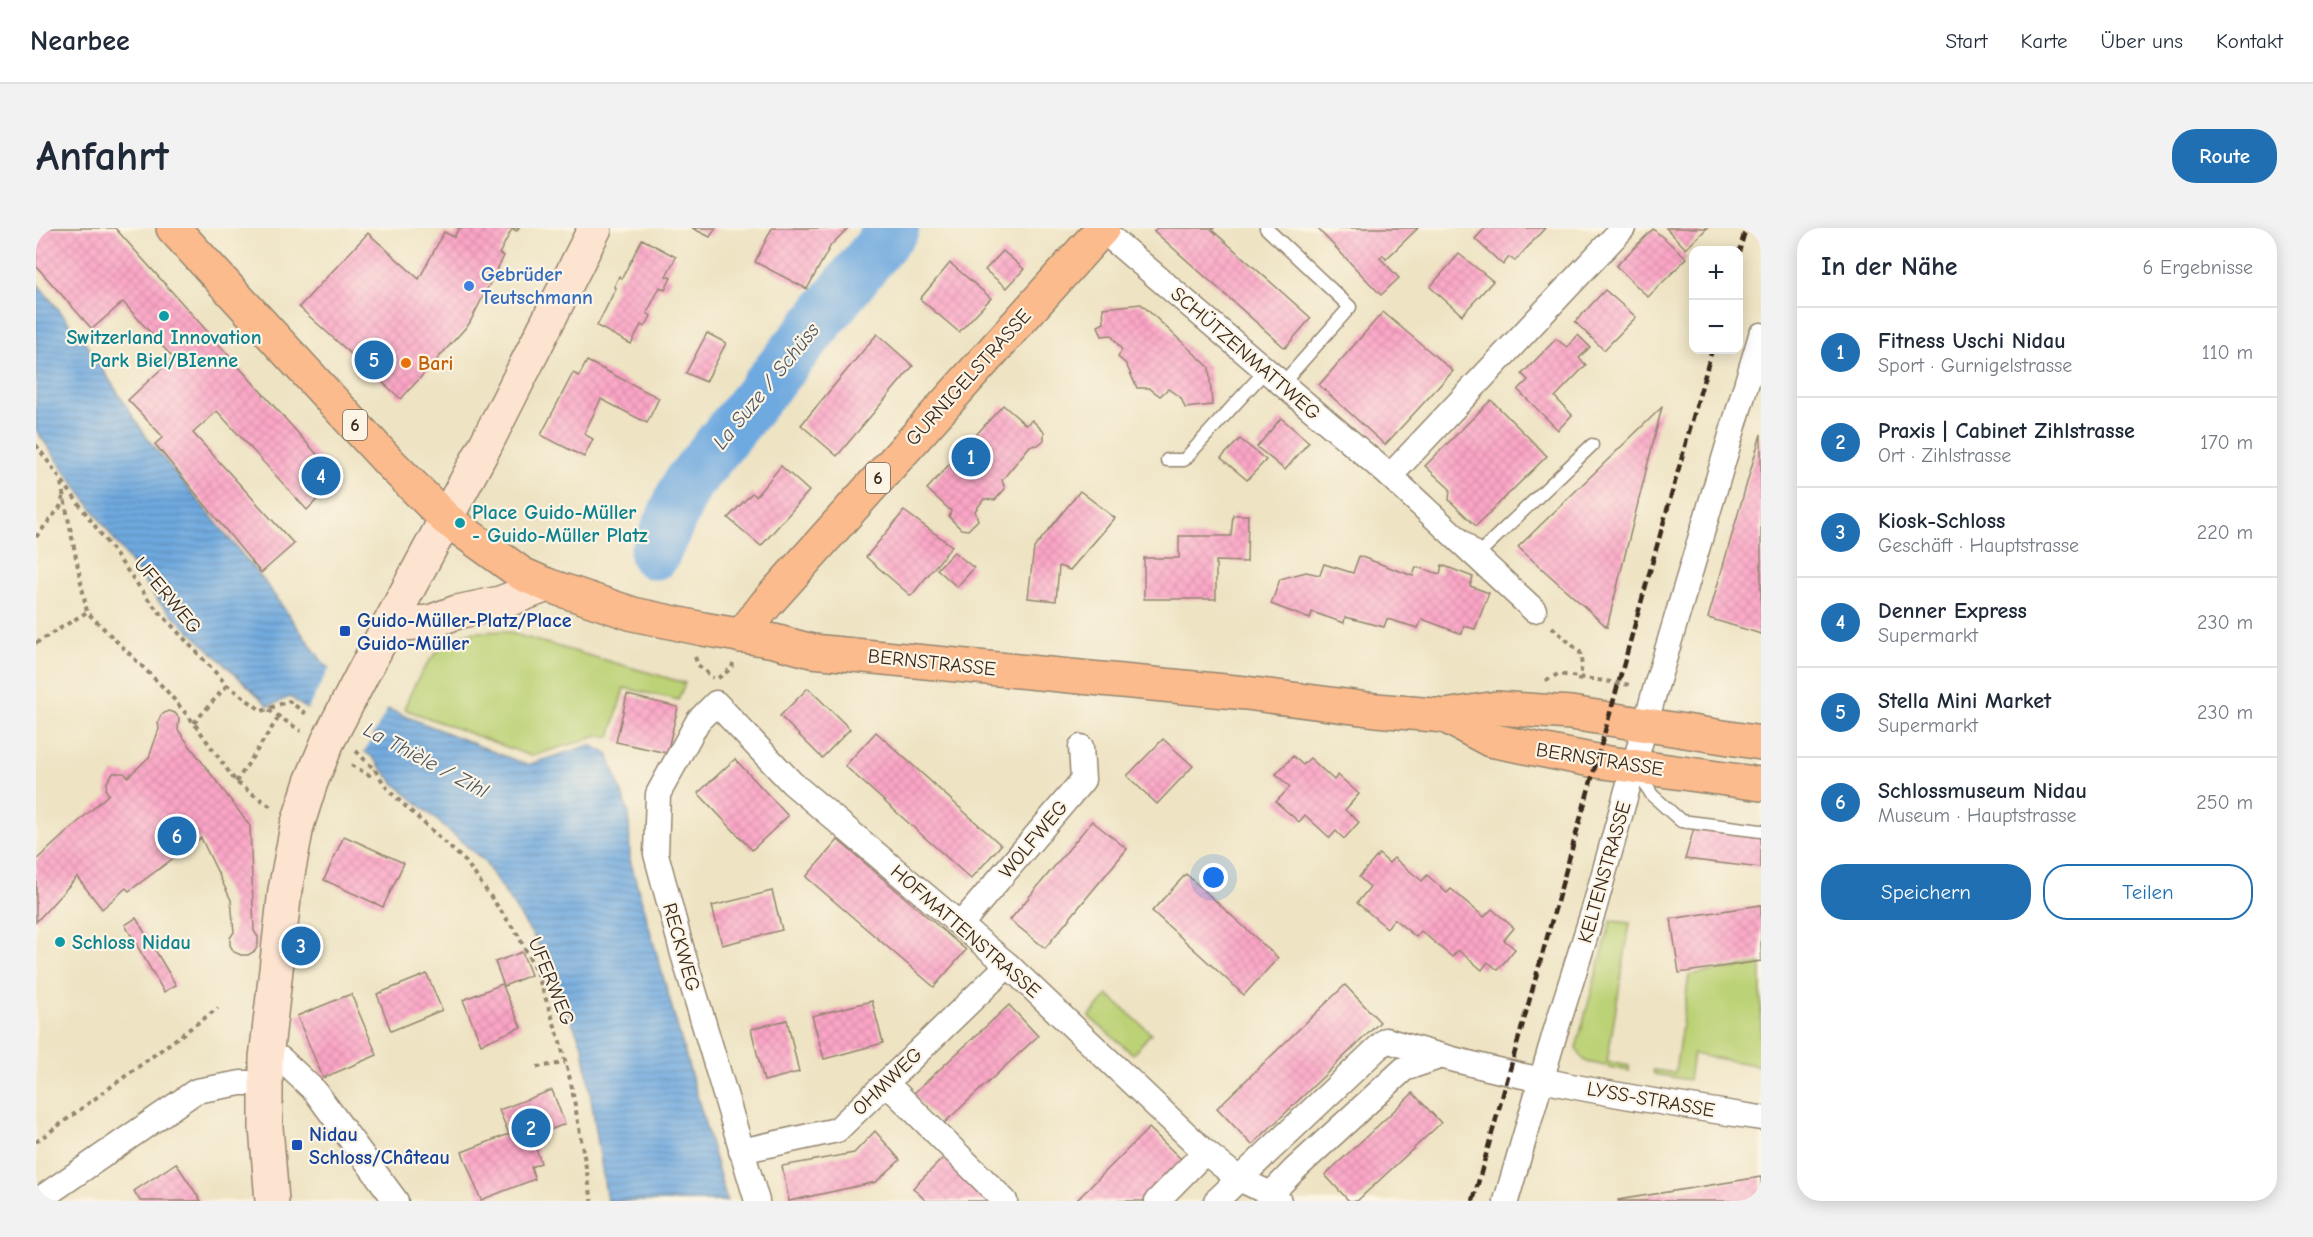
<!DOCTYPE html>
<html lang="de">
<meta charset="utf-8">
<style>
body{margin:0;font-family:"Comic Neue",sans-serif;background:#f2f2f3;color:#1f2937}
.controls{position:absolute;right:18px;top:18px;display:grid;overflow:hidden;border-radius:12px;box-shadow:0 3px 15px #0003}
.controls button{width:54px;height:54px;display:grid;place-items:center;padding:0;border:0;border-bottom:2px solid #e0e1e3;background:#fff;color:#1f2937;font:30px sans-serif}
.you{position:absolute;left:1178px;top:650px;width:21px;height:21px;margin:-15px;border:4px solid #fff;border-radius:50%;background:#1a73e8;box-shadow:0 0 0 9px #1a73e833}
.badge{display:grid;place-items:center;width:39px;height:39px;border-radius:50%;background:#1f6fb2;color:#fff;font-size:20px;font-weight:700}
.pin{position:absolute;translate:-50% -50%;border:3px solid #fff;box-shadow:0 2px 6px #0006}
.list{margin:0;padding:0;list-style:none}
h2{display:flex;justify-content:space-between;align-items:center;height:78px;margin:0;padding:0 24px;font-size:26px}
h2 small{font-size:20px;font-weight:400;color:#747a83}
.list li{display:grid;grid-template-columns:39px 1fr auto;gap:18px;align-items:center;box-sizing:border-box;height:90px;padding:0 24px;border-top:2px solid #e0e1e3}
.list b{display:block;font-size:22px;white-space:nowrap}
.list p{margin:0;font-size:20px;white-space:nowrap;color:#747a83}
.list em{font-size:20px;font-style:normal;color:#747a83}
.actions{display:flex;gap:12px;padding:18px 24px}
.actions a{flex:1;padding:14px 0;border:2px solid #1f6fb2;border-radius:24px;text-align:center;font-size:21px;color:#1f6fb2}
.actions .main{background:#1f6fb2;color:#fff}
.map{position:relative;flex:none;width:1725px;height:973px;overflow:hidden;border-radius:24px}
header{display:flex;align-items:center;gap:36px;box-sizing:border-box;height:84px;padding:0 30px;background:#fff;border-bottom:2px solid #e0e1e3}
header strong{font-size:28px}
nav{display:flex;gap:33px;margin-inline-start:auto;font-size:21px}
.intro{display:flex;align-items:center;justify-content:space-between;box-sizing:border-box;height:144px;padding:0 36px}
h1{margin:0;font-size:42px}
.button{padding:15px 27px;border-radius:24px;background:#1f6fb2;color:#fff;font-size:21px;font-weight:700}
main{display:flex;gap:36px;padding:0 36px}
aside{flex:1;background:#fff;border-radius:24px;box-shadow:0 3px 15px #0003}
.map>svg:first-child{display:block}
.green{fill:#bcd276;stroke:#7c7e4a;stroke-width:1.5}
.water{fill:url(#water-rules);stroke:#546a7e;stroke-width:1.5}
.pier{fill:#eee3c3}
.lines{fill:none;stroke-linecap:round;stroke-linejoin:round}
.river{stroke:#6ea9df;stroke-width:51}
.building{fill:url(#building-cross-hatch)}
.lane-casing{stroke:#948670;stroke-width:15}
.street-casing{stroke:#948670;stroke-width:27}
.secondary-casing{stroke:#948670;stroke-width:36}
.primary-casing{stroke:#948670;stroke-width:36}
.path{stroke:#948670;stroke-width:4;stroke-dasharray:4.5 4.5;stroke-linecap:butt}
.lane{stroke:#fff;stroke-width:12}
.street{stroke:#fff;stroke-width:24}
.secondary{stroke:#fde4d1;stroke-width:33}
.primary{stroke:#fbbb8c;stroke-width:33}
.rail{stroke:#3b2a1e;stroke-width:4.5;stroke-dasharray:9 4.5;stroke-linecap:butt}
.shop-dot{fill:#3f7fe0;stroke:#fcf5e5;stroke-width:2}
.culture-dot{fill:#0f9aa8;stroke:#fcf5e5;stroke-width:2}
.food-dot{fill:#e8710a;stroke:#fcf5e5;stroke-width:2}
.transit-dot{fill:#1a4fb4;stroke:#fcf5e5;stroke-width:2}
.labels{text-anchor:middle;stroke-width:4.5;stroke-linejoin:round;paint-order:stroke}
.shield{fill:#fcf5e5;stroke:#75675a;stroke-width:1.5}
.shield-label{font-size:18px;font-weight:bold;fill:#3b2a1e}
.shop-label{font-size:20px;font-weight:bold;fill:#366cbe;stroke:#fcf5e5;text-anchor:start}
.culture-label{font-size:20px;font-weight:bold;fill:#0d838f;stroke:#fcf5e5;text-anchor:start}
.street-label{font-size:20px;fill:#3b2a1e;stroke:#fcf5e5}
.food-label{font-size:20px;font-weight:bold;fill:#c56008;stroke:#fcf5e5;text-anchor:start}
.transit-label{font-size:20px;font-weight:bold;fill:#164399;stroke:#fcf5e5;text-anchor:start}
.water-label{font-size:21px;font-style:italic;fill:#4d5662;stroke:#fcf5e5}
</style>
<header>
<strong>Nearbee</strong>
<nav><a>Start</a><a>Karte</a><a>Über uns</a><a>Kontakt</a></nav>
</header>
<div class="intro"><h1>Anfahrt</h1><a class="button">Route</a></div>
<main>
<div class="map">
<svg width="1725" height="973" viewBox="0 0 1725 973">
<defs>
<pattern id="water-rules" width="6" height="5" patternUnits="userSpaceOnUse" patternTransform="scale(1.5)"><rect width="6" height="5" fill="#6ea9df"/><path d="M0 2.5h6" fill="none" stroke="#5c8ab4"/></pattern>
<pattern id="building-cross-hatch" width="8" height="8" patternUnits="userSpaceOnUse" patternTransform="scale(1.5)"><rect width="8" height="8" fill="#fba5c6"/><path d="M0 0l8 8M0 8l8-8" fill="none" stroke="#d88eaa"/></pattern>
</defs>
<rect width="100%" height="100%" fill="#fcf5e5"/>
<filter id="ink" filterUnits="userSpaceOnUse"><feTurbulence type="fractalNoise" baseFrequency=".0167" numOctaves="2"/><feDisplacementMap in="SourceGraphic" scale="12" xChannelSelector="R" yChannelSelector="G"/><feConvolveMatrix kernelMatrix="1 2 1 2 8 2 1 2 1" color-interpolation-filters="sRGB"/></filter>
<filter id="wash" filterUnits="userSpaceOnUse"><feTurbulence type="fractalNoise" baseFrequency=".008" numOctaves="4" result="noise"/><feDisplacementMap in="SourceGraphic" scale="24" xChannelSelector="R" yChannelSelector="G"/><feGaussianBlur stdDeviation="1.35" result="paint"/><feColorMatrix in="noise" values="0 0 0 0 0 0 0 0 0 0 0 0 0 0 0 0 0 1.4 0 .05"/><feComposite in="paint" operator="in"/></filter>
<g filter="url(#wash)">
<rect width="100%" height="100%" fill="#eee3c3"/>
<g class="green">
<path d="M467,403l25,7 157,45 -7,17 -54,-12 -14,49 -11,-1 -68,20 -127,-47c12,-31 31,-68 66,-76 10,-2 22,-1 33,-2z"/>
<polygon points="1575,693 1594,695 1571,834 1593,838 1593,843 1551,834 1547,831 1540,820"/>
<polygon points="1725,736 1725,838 1657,826 1653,852 1618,846 1617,842 1639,845 1653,747"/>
<polygon points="1072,767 1115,805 1097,826 1053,789"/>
</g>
<polygon class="water" points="0,54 49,114 111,210 228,353 288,436 349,480 491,537 554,517 572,526 593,586 594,632 691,973 571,973 547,819 500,712 448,633 357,554 336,529 254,469 233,478 122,373 0,202"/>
<polygon class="pier" points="295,437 353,478 327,526 270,484"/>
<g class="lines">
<polyline class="river" points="619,326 651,256 858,0"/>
</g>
<g id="blocks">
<g class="building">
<polygon points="0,0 79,0 302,250 271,282 181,183 157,205 258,316 225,345 119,216 127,209 92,172 137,130 87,74 56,101 0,38"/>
<polygon points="423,0 483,0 481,3 476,1 463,26 468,28 433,96 365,171 263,79 332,5 383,51 408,4 418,9"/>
<polygon points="656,0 680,0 674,9"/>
<polygon points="736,0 812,0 795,17 771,61 719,34"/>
<polygon points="1121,0 1178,0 1176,2 1275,90 1249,120 1118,3"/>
<polygon points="1281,0 1382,0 1350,31 1347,27 1344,30 1363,50 1345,67"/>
<polygon points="1449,0 1509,0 1479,33 1473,29 1467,37 1439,11"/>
<polygon points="1630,0 1671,0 1650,21"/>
<polygon points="1617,1 1651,30 1612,69 1580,38"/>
<polygon points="606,11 640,29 630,48 635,50 629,62 624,59 611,85 615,88 609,99 605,97 595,116 561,98 580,60 578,59 583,48 586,50"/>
<polygon points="967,23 988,41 971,60 949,42"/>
<polygon points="1423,26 1457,53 1426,87 1394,59"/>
<polygon points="914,35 955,70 923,104 884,71"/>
<polygon points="1569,62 1600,89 1568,122 1539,94"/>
<polygon points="1105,76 1173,139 1176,177 1149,180 1145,170 1132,161 1124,168 1113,160 1101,160 1090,136 1082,129 1086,122 1075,107 1066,108 1062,98 1068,95 1067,80"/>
<polygon points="1347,84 1417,143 1349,217 1283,157"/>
<polygon points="671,105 690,115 670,154 650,145"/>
<polygon points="841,106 877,138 801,228 765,197"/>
<polygon points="1542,107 1554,119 1543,130 1550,137 1519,169 1536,187 1522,202 1482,162 1492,152 1486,146 1520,111 1531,119"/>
<polygon points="551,133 623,170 611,195 565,171 548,206 557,211 548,229 505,207 537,145 543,148"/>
<polygon points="1455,172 1511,228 1440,298 1413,272 1414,261 1389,238"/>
<polygon points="967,177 990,197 996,192 1008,204 1008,212 1002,217 994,218 966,252 969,261 959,272 948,271 939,283 942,292 932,302 925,301 913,289 915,283 891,261"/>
<polygon points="1626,179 1571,399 1482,319"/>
<polygon points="1245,190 1273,214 1249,242 1221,219"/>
<polygon points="1725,206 1725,406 1672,390"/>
<polygon points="1204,211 1230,232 1211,252 1185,230"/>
<polygon points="745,238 773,263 725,318 692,290 716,265 720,268"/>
<polygon points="1044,263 1079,290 1034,342 1023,338 1020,373 992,370 998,320"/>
<polygon points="868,283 916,318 875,368 830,329"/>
<polygon points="1197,287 1212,287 1211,334 1180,333 1180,371 1108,371 1108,330 1143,330 1143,308 1195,308"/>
<polygon points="918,324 938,340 921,359 901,341"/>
<polygon points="1323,328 1377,348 1380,339 1404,346 1406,337 1437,349 1434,358 1453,365 1439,401 1428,398 1426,406 1386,391 1382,400 1351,391 1348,399 1309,389 1308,395 1276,384 1274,391 1235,376 1244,351 1270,344 1284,347 1288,336 1317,345"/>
<polygon points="772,460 814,501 786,530 744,488"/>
<polygon points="591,467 642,479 631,525 580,514"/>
<polygon points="132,483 139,485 143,490 142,502 214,598 218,703 222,709 222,717 219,723 212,727 205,727 198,724 194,717 194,710 198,704 195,672 165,610 93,663 90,660 66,681 41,649 0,694 0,632 73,566 70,563 71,554 77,545 88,545 92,549 113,529 123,501 122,494 125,487"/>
<polygon points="840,504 965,617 935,651 809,538"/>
<polygon points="1127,511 1157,538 1121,576 1091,548"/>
<polygon points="1257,528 1267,537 1274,530 1298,552 1302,547 1323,566 1309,582 1323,594 1308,611 1300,603 1294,610 1269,587 1263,594 1240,574 1254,559 1240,546"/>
<polygon points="699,531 752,588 716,622 662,565"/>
<polygon points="1056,593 1091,621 1009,720 974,692"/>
<polygon points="1658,600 1696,606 1725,606 1725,640 1649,631"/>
<polygon points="308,608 368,635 347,679 288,652"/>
<polygon points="802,612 930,722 898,759 770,649"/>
<polygon points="1343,626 1353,635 1358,630 1386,653 1391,647 1411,665 1415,661 1448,689 1456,681 1478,700 1468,712 1479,721 1462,742 1452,734 1446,742 1422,722 1416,729 1385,703 1380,709 1358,691 1351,700 1321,675 1334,659 1323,649"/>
<polygon points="1150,646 1242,730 1208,767 1116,683"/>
<polygon points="736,663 746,702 686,717 676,678"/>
<polygon points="1725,677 1725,733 1643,745 1635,691"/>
<polygon points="100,690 140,757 128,764 89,697"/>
<polygon points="486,724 495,747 468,758 459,734"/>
<polygon points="391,746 406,782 355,803 341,766"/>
<polygon points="466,756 485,799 445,816 427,772"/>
<polygon points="1309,757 1344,794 1216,917 1181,880"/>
<polygon points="315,766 341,827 287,850 261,788"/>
<polygon points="836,773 847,815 788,831 776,788"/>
<polygon points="973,777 1002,808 906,897 877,866"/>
<polygon points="751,792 763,844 728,853 715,801"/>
<polygon points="516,862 529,896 496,909 505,935 495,939 499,951 445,972 426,924 473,906 463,882"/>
<polygon points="1377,865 1405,895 1321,973 1313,973 1289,947"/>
<polygon points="1113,900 1147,933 1107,973 1040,973"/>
<polygon points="839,903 864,932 840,954 753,973 746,938 818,925"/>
<polygon points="908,929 953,973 890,973 877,960"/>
<polygon points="140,935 165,973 104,973 98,963"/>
<polygon points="1725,949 1725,973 1582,973 1582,972"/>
</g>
</g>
</g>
<g filter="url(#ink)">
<use href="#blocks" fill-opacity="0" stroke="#948670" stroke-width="1.5"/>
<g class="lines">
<defs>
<g id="lane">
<polyline points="1230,0 1314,79 1246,156"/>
<polyline points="1131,232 1148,232 1230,142"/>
<polyline points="1441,327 1556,217"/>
<polyline points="1601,543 1616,567 1645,593 1725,603"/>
</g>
<g id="street">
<polyline points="1066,2 1354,248 1498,382"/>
<polyline points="1354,248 1587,0"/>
<polyline points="925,696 1047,552 1045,519"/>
<polyline points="230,830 245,831 279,863 360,973"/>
<polyline points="850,855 969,973"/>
<polyline points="705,923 801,902 972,737"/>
<polyline points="1235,966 1258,942 1368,841 1403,829"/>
<polyline points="1,973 160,863 205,855 229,855"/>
<polyline points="721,973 647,726 620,626 622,566 662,493 680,475 756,555 972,737 1169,924 1203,951 1235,966 1243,973"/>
<polyline points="1121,973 1169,924"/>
<path d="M1180,973l170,-161c121,38 249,59 375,78"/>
<polyline points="1470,973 1519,805 1558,681 1619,462 1725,107"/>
</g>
<g id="secondary">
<polyline points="353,397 394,394 421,384 464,375 511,357"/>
<polyline points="236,973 230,899 230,830 249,662 261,598 275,554 292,513 326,447 449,218 559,0"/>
</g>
<g id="primary">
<polyline points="137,0 354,235 410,291 486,346 511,357 597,386 667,401 738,413 776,423 1210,465 1340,482 1409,488 1461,480 1535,485 1725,515"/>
<polyline points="705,408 730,376 1067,0"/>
<polyline points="1409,488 1454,512 1560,533 1725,556"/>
</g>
</defs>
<use href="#lane" class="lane-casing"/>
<use href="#street" class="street-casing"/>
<use href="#secondary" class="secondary-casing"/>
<use href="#primary" class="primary-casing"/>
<g class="path">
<polyline points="0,217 115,375 191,457 226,483 253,473 273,488"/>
<polyline points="25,255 51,384"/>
<polyline points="0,309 24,279 27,269"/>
<polyline points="1516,399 1544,424 1546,438 1542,457"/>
<polyline points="0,415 51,384 129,461 158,495 200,554 235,579"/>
<polyline points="659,429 662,437 677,450"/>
<polyline points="682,450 696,440 697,435"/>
<polyline points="1510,453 1522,446 1595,457"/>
<polyline points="233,482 265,503"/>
<polyline points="158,495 191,457"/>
<polyline points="320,523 339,542 353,563 430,634 482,707 501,745 523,810 535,855 556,973"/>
<polyline points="315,537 333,547 339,542"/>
<polyline points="200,554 243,489"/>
<polyline points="501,839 529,835"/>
<polyline points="0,914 182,780"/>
</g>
<use href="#lane" class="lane"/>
<use href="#street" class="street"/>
<use href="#secondary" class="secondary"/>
<use href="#primary" class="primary"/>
<g class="rail">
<polyline points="1702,27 1710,0"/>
<polyline points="1437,973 1676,122"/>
</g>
</g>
</g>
<circle class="shop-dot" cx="433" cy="58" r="6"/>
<g class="culture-dot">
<circle cx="128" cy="88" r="6"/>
<circle cx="424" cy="295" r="6"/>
<circle cx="24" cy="714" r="6"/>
</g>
<circle class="food-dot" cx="370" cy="135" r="6"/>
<g class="transit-dot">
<rect x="303" y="397" width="12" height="12" rx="3"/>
<rect x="255" y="911" width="12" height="12" rx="3"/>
</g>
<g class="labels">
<g class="shield">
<rect x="307" y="182" width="24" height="30" rx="4.5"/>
<rect x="830" y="235" width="24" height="30" rx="4.5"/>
</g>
<g class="shield-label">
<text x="319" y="203">6</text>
<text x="842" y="256">6</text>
</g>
<g class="shop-label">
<text x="445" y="53">Gebrüder<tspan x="445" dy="23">Teutschmann</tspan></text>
</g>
<g class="culture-label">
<text x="128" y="116" text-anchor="middle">Switzerland Innovation<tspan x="128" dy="23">Park Biel/BIenne</tspan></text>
<text x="436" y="291">Place Guido-Müller<tspan x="436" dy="23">- Guido-Müller Platz</tspan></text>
<text x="36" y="721">Schloss Nidau</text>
</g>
<g class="street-label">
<text transform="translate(1210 125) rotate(41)" y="7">SCHÜTZENMATTWEG</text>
<text transform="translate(932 149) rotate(-48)" y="7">GURNIGELSTRASSE</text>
<text transform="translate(132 367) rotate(50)" y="7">UFERWEG</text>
<text transform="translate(896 434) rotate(6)" y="7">BERNSTRASSE</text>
<text transform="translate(1564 531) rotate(9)" y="7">BERNSTRASSE</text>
<text transform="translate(997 611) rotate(-50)" y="7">WOLFWEG</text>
<text transform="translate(1568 644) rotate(-74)" y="7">KELTENSTRASSE</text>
<text transform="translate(930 703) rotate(41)" y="7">HOFMATTENSTRASSE</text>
<text transform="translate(646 719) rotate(74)" y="7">RECKWEG</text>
<text transform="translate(516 753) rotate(68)" y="7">UFERWEG</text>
<text transform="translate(851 853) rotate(-44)" y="7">OHMWEG</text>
<text transform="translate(1615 871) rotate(10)" y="7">LYSS-STRASSE</text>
</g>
<g class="food-label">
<text x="382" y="142">Bari</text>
</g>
<g class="transit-label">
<text x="321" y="399">Guido-Müller-Platz/Place<tspan x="321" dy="23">Guido-Müller</tspan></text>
<text x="273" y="913">Nidau<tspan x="273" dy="23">Schloss/Château</tspan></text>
</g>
<g class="water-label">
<text transform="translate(730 158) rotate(-51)" y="7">La Suze / Schüss</text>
<text transform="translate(390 532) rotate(28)" y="7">La Thièle / Zihl</text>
</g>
</g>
</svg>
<div class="controls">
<button>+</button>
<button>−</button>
</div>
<div class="you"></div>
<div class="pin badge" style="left:935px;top:229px">1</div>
<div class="pin badge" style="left:495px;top:900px">2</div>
<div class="pin badge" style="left:265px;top:718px">3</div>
<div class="pin badge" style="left:285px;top:248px">4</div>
<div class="pin badge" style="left:338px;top:132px">5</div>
<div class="pin badge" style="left:141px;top:608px">6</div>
</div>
<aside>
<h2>In der Nähe<small>6 Ergebnisse</small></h2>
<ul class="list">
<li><span class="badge">1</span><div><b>Fitness Uschi Nidau</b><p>Sport · Gurnigelstrasse</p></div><em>110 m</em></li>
<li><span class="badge">2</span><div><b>Praxis | Cabinet Zihlstrasse</b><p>Ort · Zihlstrasse</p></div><em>170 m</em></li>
<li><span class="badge">3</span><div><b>Kiosk-Schloss</b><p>Geschäft · Hauptstrasse</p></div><em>220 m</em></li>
<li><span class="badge">4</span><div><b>Denner Express</b><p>Supermarkt</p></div><em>230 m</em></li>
<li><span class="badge">5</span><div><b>Stella Mini Market</b><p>Supermarkt</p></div><em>230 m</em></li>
<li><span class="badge">6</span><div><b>Schlossmuseum Nidau</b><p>Museum · Hauptstrasse</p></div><em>250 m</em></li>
</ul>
<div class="actions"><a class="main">Speichern</a><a>Teilen</a></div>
</aside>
</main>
